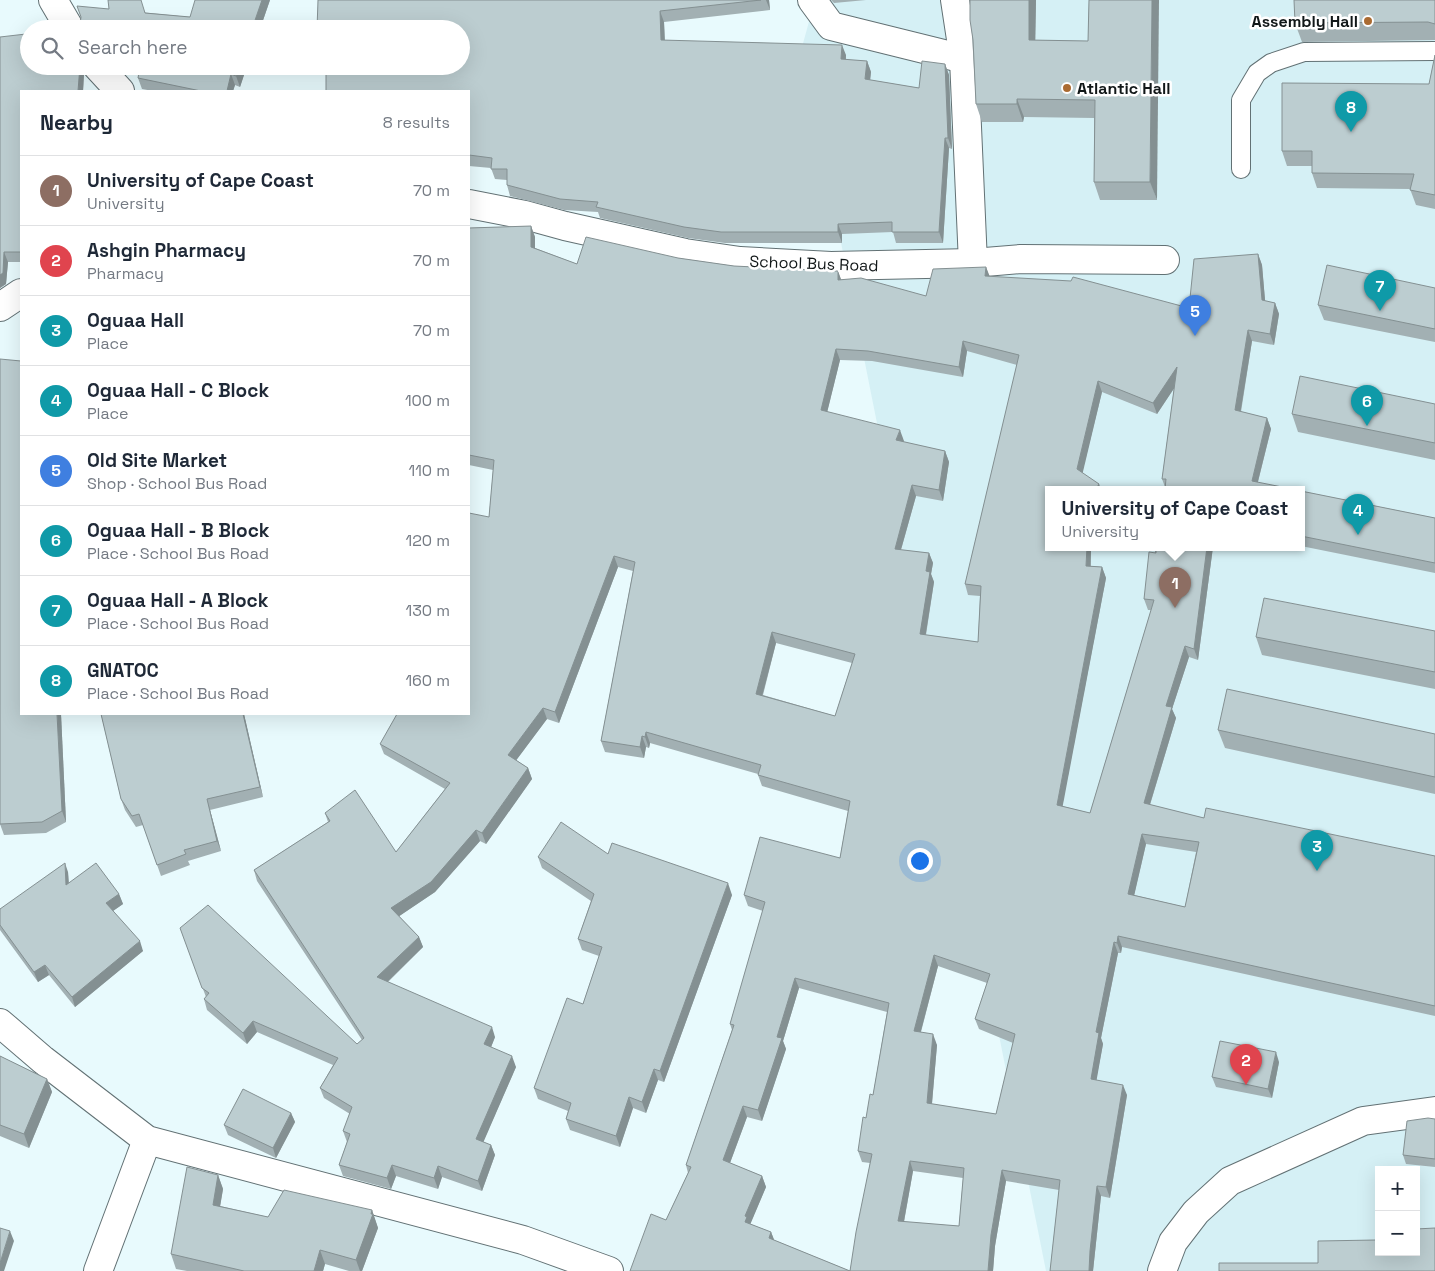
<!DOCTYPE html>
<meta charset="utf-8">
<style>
body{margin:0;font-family:"Space Grotesk",sans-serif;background:#f2f2f3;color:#1f2937}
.controls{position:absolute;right:15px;bottom:15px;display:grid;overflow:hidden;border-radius:0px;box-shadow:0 5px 20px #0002}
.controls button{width:45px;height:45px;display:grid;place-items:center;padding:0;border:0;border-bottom:1px solid #e0e1e3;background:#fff;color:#1f2937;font:25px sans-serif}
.you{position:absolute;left:919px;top:860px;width:18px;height:18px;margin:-12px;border:4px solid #fff;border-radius:50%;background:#1a73e8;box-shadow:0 0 0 8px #1a73e833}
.badge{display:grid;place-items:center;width:32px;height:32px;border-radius:50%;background:#aa6b32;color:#fff;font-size:16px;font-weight:700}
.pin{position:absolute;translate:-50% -41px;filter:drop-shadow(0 1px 2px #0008)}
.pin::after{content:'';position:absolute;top:26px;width:18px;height:15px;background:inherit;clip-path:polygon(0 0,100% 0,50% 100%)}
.popup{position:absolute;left:1045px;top:486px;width:260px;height:65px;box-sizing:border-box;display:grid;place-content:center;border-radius:0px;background:#fff;filter:drop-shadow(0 1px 4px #0005);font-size:16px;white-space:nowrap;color:#747a83}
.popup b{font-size:19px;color:#1f2937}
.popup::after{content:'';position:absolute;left:50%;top:100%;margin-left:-10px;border:10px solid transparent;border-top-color:#fff}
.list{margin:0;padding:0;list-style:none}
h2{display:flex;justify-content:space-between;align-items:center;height:65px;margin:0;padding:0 20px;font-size:21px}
h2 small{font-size:16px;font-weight:400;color:#747a83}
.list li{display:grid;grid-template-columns:32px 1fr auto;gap:15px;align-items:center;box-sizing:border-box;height:70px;padding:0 20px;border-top:1px solid #e0e1e3}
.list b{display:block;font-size:19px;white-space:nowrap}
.list p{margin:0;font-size:16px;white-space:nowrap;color:#747a83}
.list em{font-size:16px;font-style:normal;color:#747a83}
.icon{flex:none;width:28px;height:28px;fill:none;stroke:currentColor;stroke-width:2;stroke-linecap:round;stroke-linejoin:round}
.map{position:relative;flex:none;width:1435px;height:1271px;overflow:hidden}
.search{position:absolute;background:#fff;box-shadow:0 5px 20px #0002;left:20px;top:20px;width:450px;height:55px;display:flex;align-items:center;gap:12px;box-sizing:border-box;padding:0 18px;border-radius:28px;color:#747a83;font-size:19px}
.panel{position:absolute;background:#fff;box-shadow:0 5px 20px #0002;left:20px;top:90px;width:450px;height:625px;border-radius:0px}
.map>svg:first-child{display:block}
.built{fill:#d5f0f5;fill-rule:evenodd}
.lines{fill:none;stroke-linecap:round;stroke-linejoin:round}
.lane-casing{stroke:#627174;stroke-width:20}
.street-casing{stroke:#627174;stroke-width:30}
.lane{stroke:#fff;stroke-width:18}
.street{stroke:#fff;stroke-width:28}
.wall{fill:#a2b0b3;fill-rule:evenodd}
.shaded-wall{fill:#849092}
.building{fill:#bccdd0;stroke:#849092;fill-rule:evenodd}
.poi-dot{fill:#aa6b32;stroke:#fff;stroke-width:2}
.labels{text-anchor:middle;stroke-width:5;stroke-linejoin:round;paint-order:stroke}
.poi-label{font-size:16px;font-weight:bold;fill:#111718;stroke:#fff;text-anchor:end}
.street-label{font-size:16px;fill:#111718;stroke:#fff}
</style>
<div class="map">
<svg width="1435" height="1271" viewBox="0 0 1435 1271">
<rect width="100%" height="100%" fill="#e8fafd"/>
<path class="built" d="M815,0h620v1271h-389l-244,-1224zM1049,489h252v58h-252zM1379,1170h37v82h-37z"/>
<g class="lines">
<defs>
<polyline id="lane" points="1241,169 1241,100 1257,73 1271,63 1304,52 1435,51"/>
<g id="street">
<polyline points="53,0 70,29"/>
<polyline points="812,0 831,26 964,59"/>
<polyline points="955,0 964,59 973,263"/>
<polyline points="97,66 120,91"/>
<polyline points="469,204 525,215 565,226 685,253 740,261 831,266 973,263 1021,259 1165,260"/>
<polyline points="0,307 21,293"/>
<polyline points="0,1023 43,1060 147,1140 523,1240 609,1271"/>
<polyline points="98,1271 147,1140"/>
<polyline points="1162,1271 1173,1242 1196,1212 1230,1181 1363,1121 1435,1111"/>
</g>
</defs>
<use href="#lane" class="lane-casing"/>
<use href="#street" class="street-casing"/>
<use href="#lane" class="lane"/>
<use href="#street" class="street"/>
</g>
<g class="wall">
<polygon points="270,0 260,29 82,29 80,24 109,9 190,17"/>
<polygon points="318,0 769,0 770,10 664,22 665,40 846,55 846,60 867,61 871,72 870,80 919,88 945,64 949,75 952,149 949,148 943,243 896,243 893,232 842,234 842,243 725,243 688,238 600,218 598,212 564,210 510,196 507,185 507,180 495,179 491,168 469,166 469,91 461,66 318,10"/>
<polygon points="831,0 866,0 834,3"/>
<polygon points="970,0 1036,0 1035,40 1088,41 1089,0 1157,200 1100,200 1094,182 1094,118 1024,117 1023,122 982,122 976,104"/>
<polygon points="1435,0 1435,40 1302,42 1295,23"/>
<polygon points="0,37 29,66 81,66 84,74 83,91 21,91 21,262 8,262 6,284 0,288"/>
<polygon points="1435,55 1435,209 1416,205 1410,189 1317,188 1312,173 1312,166 1287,166 1282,151 1429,84"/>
<polygon points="247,66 240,87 235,85 233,91 153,91 142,89 138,78"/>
<path d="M531,226l4,11v11l42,16 101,-6 56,8 104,5 3,9 85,16 60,-29 3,9 200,32 69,-54 4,11 3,36 10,2 4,11 -5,31 -22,-4 -11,71 26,6 4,11 -13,53 -93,5 -3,-8 12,-91 -17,26 -55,-22 -20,81 -33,74h41l1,4v15l11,1 4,11 -44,228 28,7 61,-203h-3l-4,-11 12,-52h57l-15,113 -9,-3 -17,52 4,9 -26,87 54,13 231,38v160l-313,-69 -1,6h-3l-17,85 2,6 -7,36 31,15 -17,103 -9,-2 -8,75h-43l9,-81 -53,-9 -11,65 -2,25h-363l36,-51 22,-47 -2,-8 46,-135 -2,-6 33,-113 -15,-5 -4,-11 96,-37 8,-47 -86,-25 -4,-11v-1l-108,-31 -1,5 -3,-1 -2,11 -39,-6 -4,-11 32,-170 -15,-4 -59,156 -12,-4 -31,41 12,8 4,11 -46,65 -6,-3 -45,51 -36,24 20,21 4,10 -35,35 107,55 -4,10 25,20 -33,75 8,3 4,10 -13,36 -40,-14 -4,12 -42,-13 -5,13 -48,-13 -4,-11 8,-23 -4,-11 7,-17 -26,-16 -4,-10 13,-23 -76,-33 -10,12 -40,-34 -3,-11 2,-2 -26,-69 177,116 5,-4 -105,-159 -3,-11 74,-48 -3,-9 71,39 49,-63 -61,-35 -4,-10 89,-30 20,-197 4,-47 -24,-5v-237zM967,351l50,14 -52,219 3,11 12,1 -2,46 -52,-7 8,-53 -3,-8 2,-11 -4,-10 -28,-3 15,-54 27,5 6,-39 -4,-11 -42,-9 1,-1 -77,-29 13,-52 32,1 91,16zM776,643l76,20 -17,53 -72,-21zM1146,844l50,8 -11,55 -51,-12zM938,966l49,17 -12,36 4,10 34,14 -17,71 -64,-10 5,-59 -16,-13zM799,988l88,24 -14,83 -15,56 4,11 8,1 -20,108 -76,-31 -3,-8 -21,-8 16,-37 -4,-11 -32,-13 17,-46 15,4 24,-72 -3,-8zM913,1171l50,7 -4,48 -55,-4z"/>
<polygon points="1435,288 1435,342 1324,320 1318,305"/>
<polygon points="1435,404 1435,460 1298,432 1292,414"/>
<polygon points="1301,491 1435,518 1435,573 1301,546"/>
<polygon points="1435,631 1435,689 1262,655 1256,637"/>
<polygon points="61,714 66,822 46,833 4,835 0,824"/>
<polygon points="101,714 244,714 263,797 210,810 221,851 188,861 190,865 161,876 143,825 136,827 125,810 121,799"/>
<polygon points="1218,730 1435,734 1435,794 1225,748"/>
<polygon points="608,854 732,895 664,1082 658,1080 646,1113 633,1108 620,1147 570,1130 566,1119 568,1111 538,1099 534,1088 583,1004 599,956 582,950 578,939 591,901 542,868 538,857"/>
<polygon points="68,872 69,882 119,894 123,904 113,911 143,951 75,1007 49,975 38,982 0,930 0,909"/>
<polygon points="0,1056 47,1079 52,1092 29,1148 0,1136"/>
<polygon points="1279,1062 1272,1098 1216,1087 1212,1077"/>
<polygon points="291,1113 295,1122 276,1158 228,1135 224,1125"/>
<polygon points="1435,1119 1435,1167 1406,1164 1403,1155"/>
<polygon points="218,1175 223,1189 220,1206 268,1217 372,1210 378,1228 362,1271 349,1271 325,1264 323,1271 187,1271 176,1269 171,1254"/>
</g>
<g class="shaded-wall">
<polygon points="262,0 270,0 260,29 252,29"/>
<polygon points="766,0 769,0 770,10"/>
<polygon points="1029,0 1036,0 1035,58 1029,40"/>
<polygon points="1152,0 1159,0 1157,200 1150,182"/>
<polygon points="660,11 664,22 665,50 661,40"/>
<polygon points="26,34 29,40 29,57"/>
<polygon points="842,45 846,55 845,70 841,59"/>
<polygon points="867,61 871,72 869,90 865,79"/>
<polygon points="945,64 949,75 952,149 948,138"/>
<polygon points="80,66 81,66 84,74 83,91 78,91"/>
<polygon points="239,66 247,66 240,87 236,76"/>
<polygon points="231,74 235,85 233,91 227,91"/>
<polygon points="1017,99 1024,117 1023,122 1017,104"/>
<polygon points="945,138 949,148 943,243 939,232"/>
<polygon points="838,224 842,234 842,243 838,232"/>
<polygon points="531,226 535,237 535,257 531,247"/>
<polygon points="4,252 8,262 6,284 0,288 0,275"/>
<polygon points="1258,254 1262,265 1266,311 1262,300"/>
<polygon points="986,267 990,277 985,276"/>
<polygon points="838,271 842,282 838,280"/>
<polygon points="1275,303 1279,314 1274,345 1270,334"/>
<polygon points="1248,330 1252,341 1239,421 1235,410"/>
<polygon points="963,341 967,351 963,377 959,367"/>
<polygon points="836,349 840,360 825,421 821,410"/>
<polygon points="1177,367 1181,378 1157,414 1153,403"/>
<polygon points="1098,381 1102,392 1081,480 1077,469"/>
<polygon points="1267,418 1271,429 1256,489 1252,481"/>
<polygon points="900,430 904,441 900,451 896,440"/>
<polygon points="945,451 949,462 943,501 939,490"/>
<polygon points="1099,484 1101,489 1096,489"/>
<polygon points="912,485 916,496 898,560 895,549"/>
<polygon points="1087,547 1090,547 1091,551 1090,576 1086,566"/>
<polygon points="1207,547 1213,547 1198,660 1194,649"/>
<polygon points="929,553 933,563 931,574 934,582 924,645 920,634 926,571"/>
<polygon points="614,556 618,567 559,723 555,712"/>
<polygon points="1102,567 1106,578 1061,815 1057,805"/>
<polygon points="772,632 776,643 760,704 756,694"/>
<polygon points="1185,646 1189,657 1172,709 1176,718 1147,814 1144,803 1166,706"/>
<polygon points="543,708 547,719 512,766 508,755"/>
<polygon points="57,714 61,714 66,822 62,811"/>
<polygon points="243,714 244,714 263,797 260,787"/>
<polygon points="646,732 650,743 649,748 645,737"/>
<polygon points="642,736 646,747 644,758 640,747"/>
<polygon points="528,768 532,779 486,844 482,833"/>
<polygon points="207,799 210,810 221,851 217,841"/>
<polygon points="476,830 480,841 435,892 395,919 391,908"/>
<polygon points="1142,834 1146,844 1132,905 1128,894"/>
<polygon points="65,863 68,872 69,894 66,885"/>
<polygon points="728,883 732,895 664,1082 660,1071"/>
<polygon points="119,894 123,904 110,913 106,903"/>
<polygon points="1118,936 1122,947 1121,953 1117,943"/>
<polygon points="419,937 423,947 381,988 377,977"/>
<polygon points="140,941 143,951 75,1007 72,997"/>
<polygon points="1114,942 1118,953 1101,1038 1103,1044 1095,1089 1091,1079 1096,1032"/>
<polygon points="934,955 938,966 918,1042 914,1031"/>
<polygon points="45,965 49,975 38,982 34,972"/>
<polygon points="795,978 799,988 783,1041 786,1049 762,1121 758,1110 777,1037"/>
<polygon points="253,1021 257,1032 247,1044 243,1033"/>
<polygon points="492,1027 495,1037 488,1055 484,1044"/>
<polygon points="933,1034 937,1045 931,1114 927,1103"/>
<polygon points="1276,1052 1279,1062 1272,1098 1268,1089"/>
<polygon points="512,1056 516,1067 480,1150 476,1139"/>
<polygon points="654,1069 658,1080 646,1113 642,1102"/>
<polygon points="47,1079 52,1092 29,1148 24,1134"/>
<polygon points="1123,1085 1127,1095 1110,1198 1106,1187"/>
<polygon points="629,1097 633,1108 620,1147 616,1136"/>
<polygon points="743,1106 747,1117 727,1171 723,1160"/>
<polygon points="291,1113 295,1122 276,1158 273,1148"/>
<polygon points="491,1145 495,1155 482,1191 478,1181"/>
<polygon points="910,1161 913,1171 902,1232 898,1221"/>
<polygon points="392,1165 396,1176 391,1189 387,1178"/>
<polygon points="438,1166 442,1177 438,1189 434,1178"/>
<polygon points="1002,1170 1006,1181 995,1246 993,1271 988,1271 991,1235"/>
<polygon points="218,1175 223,1189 218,1219 213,1205"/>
<polygon points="762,1176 766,1187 750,1225 745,1222 745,1216"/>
<polygon points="1097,1186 1101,1196 1093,1271 1089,1271 1090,1251"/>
<polygon points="372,1210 378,1228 362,1271 360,1271 356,1260"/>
<polygon points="10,1231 14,1241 4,1271 0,1271 0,1263"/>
<polygon points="771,1232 775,1242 769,1238"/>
<polygon points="320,1250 325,1264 323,1271 314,1271"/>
</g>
<g class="building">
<polygon points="108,0 141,0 145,13 190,17 195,0 262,0 252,29 98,29 80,24 81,17 77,6 109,9"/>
<polygon points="318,0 761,0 660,11 661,40 842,45 841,59 867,61 865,79 919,88 922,61 945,64 948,138 945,138 939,232 892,232 892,222 838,224 838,232 721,232 684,227 596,207 598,202 560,199 507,185 507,169 491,169 492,158 469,155 469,91 326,91 326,66 461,66 461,29 317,29"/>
<polygon points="970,0 1029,0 1029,40 1088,41 1089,0 1152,0 1150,182 1094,182 1095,100 1017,99 1017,104 976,104 973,40 970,20"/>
<polygon points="1294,0 1435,0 1435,24 1428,22 1295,23"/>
<polygon points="26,34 29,57 29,66 80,66 78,91 21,91 21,252 4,252 3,273 0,275 0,37"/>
<polygon points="1435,55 1435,195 1410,190 1414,174 1312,173 1312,151 1282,151 1282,83 1429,84"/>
<polygon points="140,66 239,66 236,76 231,74 227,91 201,91 138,78"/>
<path d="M531,226v21l46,17 9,-27 92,21 56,8 101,5h3v9l23,-2 65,18 7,-27 53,-2 -1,9 86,5 2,-4 116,31 5,-49 64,-5 4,46 13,3 -5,31 -22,-4 -13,80 32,8 -15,63 40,8h-127l1,-10h-4l15,-112 -24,36 -55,-22 -21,88 22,15 -3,5h-47v58h38l-1,19 16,1 -45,238 33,8 64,-213 -10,-1 5,-47 7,1v-6h51l-13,102 -9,-3 -19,60 6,1 -28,96 60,15 2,-10 229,48v150l-317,-70 -1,7 -3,-1 -18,90 3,1 -8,46 32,6 -17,102 -9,-1 -7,65 -1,20h-39l10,-91 -58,-10 -11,65 -3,36h-358l21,-57 15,6 25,-53 -5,-2 48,-140 -4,-1 35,-122 -21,-7 16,-58 80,21 10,-57 -92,-26 3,-10 -115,-33 -1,5 -3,-1 -2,11 -39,-6 34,-179 -21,-6 -59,156 -12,-4 -35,47 20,13 -46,65 -6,-3 -45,52 -40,26 28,29 -42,40 115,50 -8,17 28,12 -36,83 15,6 -13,36 -40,-15 -4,12 -42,-13 -5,13 -48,-13 11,-31 -7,-3 9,-24 -32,-19 18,-30 -85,-37 -10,12 -39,-34 5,-6 -7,-5 -22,-60 28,-23 149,139 7,-6 -110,-168 76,-49 -5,-8 30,-23 41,62 54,-69 -70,-39 17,-30h72v-201l20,4 5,-57 -25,-5v-227zM963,341l56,14 -54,229 16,2 -3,56 -58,-8 10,-62 -4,-1 3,-18 -34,-4 17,-64 27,5 6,-39 -49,-11 4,-10 -79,-20 15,-61 32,2 91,16zM772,632l83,22 -20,62 -79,-22zM1142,834l57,8 -14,65 -57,-13zM934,955l56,19 -15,45 40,15 -19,80 -69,-11 6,-69 -19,-3zM795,978l94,25 -16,92 -3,-1 -4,24 -3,-1 -5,34 14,3 -16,78 -6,39 -81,-33 2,-6 -26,-10 2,-5 -2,-1 17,-40 -39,-16 20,-54 15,4 24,-72 -5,-1zM910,1161l54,7 -5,58 -61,-5z"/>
<polygon points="1327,265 1435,288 1435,329 1318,305"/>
<polygon points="0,359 21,361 21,714 57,714 62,811 42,822 0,824"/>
<polygon points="1300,376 1435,404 1435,443 1292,414"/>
<polygon points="1301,491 1435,518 1435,563 1301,536"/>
<polygon points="1264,598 1435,631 1435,672 1256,637"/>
<polygon points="1227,689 1435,734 1435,777 1218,730"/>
<polygon points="101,714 243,714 260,787 207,799 217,841 184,850 186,854 157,865 139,814 132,816 121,799"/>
<polygon points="561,822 608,854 612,843 728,883 660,1071 654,1069 642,1102 629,1097 616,1136 566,1119 571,1103 534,1088 567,998 583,1004 602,947 578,939 594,894 538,857"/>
<polygon points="65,863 66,885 96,863 119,894 106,903 140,941 72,997 45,965 34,972 0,925 0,909"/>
<polygon points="1220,1041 1276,1052 1268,1089 1212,1077"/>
<polygon points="0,1056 47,1079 24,1134 0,1125"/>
<polygon points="243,1089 291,1113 273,1148 224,1125"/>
<polygon points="1428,1118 1435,1119 1435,1159 1403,1155 1407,1121"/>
<polygon points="187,1167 218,1175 213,1205 268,1217 284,1190 372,1210 371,1214 373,1214 356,1260 320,1250 314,1271 244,1271 171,1254"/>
<polygon points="0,1228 10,1231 0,1263"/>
<polygon points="1435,1228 1435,1271 1219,1271 1219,1263 1318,1263 1318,1241 1376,1240 1376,1236 1379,1236 1379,1252 1416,1252 1416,1229"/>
</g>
<g class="poi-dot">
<circle cx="1368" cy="21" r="5"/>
<circle cx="1067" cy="88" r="5"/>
</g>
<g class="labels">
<g class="poi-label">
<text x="1358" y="27">Assembly Hall</text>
<text x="1077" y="94" text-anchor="start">Atlantic Hall</text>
</g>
<g class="street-label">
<text transform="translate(814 263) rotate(2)" y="6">School Bus Road</text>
</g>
</g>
</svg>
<div class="controls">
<button>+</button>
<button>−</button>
</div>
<div class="you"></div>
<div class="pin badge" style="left:1175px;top:608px;background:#8d6e63">1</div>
<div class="popup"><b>University of Cape Coast</b>University</div>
<div class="pin badge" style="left:1246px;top:1085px;background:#e0444e">2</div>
<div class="pin badge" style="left:1317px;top:871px;background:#0f9aa8">3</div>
<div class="pin badge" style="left:1358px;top:535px;background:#0f9aa8">4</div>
<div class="pin badge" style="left:1195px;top:336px;background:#3f7fe0">5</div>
<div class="pin badge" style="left:1367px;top:426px;background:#0f9aa8">6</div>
<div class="pin badge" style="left:1380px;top:311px;background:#0f9aa8">7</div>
<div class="pin badge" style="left:1351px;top:132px;background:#0f9aa8">8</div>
<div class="search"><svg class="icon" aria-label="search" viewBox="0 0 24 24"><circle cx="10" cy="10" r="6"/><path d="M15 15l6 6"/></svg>Search here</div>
<section class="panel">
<h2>Nearby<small>8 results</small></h2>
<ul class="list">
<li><span class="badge" style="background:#8d6e63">1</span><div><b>University of Cape Coast</b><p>University</p></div><em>70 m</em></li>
<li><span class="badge" style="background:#e0444e">2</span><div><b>Ashgin Pharmacy</b><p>Pharmacy</p></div><em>70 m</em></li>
<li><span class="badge" style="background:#0f9aa8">3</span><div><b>Oguaa Hall</b><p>Place</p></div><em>70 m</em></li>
<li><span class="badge" style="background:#0f9aa8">4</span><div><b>Oguaa Hall - C Block</b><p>Place</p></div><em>100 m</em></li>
<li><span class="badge" style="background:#3f7fe0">5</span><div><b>Old Site Market</b><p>Shop · School Bus Road</p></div><em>110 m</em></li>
<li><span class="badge" style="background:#0f9aa8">6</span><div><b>Oguaa Hall - B Block</b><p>Place · School Bus Road</p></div><em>120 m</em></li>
<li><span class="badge" style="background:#0f9aa8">7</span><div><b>Oguaa Hall - A Block</b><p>Place · School Bus Road</p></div><em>130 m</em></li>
<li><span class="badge" style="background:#0f9aa8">8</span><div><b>GNATOC</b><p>Place · School Bus Road</p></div><em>160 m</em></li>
</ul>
</section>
</div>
